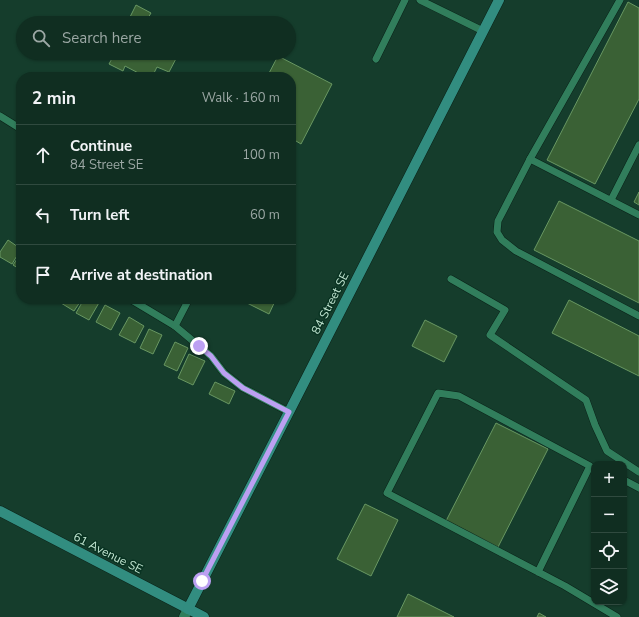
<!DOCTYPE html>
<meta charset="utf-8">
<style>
body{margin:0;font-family:"Nunito Sans",sans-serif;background:#19362a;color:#f1f3f6}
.controls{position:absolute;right:12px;bottom:12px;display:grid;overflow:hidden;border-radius:8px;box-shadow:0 1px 3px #0004}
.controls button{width:36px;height:36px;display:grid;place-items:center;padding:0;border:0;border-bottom:1px solid #304a3f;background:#102e21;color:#f1f3f6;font:20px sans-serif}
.stop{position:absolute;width:12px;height:12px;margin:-9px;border:3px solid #bca0f2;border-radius:50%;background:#fff}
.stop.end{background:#bca0f2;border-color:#fff;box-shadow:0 1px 4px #0008}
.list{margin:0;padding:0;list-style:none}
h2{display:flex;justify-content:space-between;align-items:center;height:52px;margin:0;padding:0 16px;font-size:17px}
h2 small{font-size:13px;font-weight:400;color:#9ca8a5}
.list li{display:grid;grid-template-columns:26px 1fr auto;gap:12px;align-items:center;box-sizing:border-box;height:60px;padding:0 16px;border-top:1px solid #304a3f}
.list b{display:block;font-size:15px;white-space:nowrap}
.list p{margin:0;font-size:13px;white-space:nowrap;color:#9ca8a5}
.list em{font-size:13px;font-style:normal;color:#9ca8a5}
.icon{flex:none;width:22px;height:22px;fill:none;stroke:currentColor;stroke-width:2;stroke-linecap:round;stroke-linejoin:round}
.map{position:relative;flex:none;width:639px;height:617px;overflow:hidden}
.search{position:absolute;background:#102e21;box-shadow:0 1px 3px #0004;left:16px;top:16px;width:280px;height:44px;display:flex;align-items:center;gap:10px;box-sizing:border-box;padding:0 14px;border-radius:22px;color:#9ca8a5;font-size:15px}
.panel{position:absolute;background:#102e21;box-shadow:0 1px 3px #0004;left:16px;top:72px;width:280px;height:232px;border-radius:16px}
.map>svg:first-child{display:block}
.building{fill:#3a6135;stroke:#689762}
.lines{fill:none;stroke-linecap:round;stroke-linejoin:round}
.lane-casing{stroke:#092117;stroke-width:8}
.street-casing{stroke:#092117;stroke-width:11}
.secondary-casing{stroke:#092117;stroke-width:11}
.lane{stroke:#317e5c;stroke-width:7}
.street{stroke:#317e5c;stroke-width:10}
.secondary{stroke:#328d80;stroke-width:10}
.route{stroke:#bca0f2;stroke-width:5}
.labels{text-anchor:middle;stroke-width:3;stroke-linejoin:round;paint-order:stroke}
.street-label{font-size:12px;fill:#c1e5d1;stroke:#093322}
</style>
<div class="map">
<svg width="639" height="617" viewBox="0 0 639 617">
<rect width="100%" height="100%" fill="#153d2c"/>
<g class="building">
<polygon points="628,2 639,8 639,99 595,184 547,160"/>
<polygon points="136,5 151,13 145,23 127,23"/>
<polygon points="115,53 179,53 169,72 157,67 152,77 146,77 125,66 123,71 109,64"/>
<polygon points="278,56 332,84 301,144 291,138 291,77 267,77"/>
<polygon points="639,192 639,205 634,202"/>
<polygon points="559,201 639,241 639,303 534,250"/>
<polygon points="8,240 21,249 12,264 0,257 0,252"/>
<polygon points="21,253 21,270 13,265"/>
<polygon points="64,299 82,299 74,311 61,303"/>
<polygon points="84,299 96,299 100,301 89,320 76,313"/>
<polygon points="249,299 276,299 269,314 247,303"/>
<polygon points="569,300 639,336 639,376 552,333"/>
<polygon points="105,305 120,313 111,330 96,322"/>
<polygon points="129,317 144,326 135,343 119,335"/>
<polygon points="425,320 457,336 444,362 412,346"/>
<polygon points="149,329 162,335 153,354 140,348"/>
<polygon points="175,342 188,348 177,371 164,365"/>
<polygon points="189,354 205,361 193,385 178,378"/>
<polygon points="215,382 235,391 229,404 209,394"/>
<polygon points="496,423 548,449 498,547 446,521"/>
<polygon points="365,504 398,520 371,576 337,559"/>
<polygon points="408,594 454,617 397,617"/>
<polygon points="539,613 546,617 537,617"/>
</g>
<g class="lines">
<defs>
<g id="lane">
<polyline points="420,0 483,31"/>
<polyline points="376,59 405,0"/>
<polyline points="0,116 21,129"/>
<polyline points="530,159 620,0"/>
<polyline points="611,200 639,145"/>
<polyline points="639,215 530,159 498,221 497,232 502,240 516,251 639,316"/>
<polyline points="451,279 505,310 490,335 586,400 595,425 607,451 639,472"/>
<polyline points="130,299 175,326 211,356 224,373 243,388 289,412"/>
<polyline points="175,326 189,299"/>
<polyline points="624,480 639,488"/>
<polyline points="538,572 590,466 459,396 438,393 387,493 565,586 617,617"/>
</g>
<polyline id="street" points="184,617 188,609"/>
<g id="secondary">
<polyline points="0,511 204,617"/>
<polyline points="188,609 289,412 499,0"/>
</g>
</defs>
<use href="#lane" class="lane-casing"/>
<use href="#street" class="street-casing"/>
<use href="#secondary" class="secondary-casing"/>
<use href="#lane" class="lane"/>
<use href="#street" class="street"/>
<use href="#secondary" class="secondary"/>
</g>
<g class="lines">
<polyline class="route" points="199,346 211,356 224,373 243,388 289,412 202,581"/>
</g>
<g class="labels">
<g class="street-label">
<text transform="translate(330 303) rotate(-63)" y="4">84 Street SE</text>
<text transform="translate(108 553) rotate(27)" y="4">61 Avenue SE</text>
</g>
</g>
</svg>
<div class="controls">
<button>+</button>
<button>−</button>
<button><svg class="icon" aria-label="locate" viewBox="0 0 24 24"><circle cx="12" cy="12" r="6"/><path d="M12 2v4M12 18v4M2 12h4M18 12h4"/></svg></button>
<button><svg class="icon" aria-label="layers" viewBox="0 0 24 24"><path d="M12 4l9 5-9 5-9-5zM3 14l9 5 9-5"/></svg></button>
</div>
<div class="stop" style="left:202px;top:581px"></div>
<div class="stop end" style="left:199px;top:346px"></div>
<div class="search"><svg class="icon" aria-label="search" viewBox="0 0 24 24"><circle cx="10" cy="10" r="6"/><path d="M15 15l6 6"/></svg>Search here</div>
<section class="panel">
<h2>2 min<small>Walk · 160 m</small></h2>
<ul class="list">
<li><svg class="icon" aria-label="ahead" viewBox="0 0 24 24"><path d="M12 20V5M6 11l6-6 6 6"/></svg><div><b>Continue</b><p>84 Street SE</p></div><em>100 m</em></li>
<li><svg class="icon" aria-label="left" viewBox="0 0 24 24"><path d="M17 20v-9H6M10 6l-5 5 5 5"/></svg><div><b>Turn left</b></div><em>60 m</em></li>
<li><svg class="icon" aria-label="arrive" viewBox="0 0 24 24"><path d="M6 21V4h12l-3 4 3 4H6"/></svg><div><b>Arrive at destination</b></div></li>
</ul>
</section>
</div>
